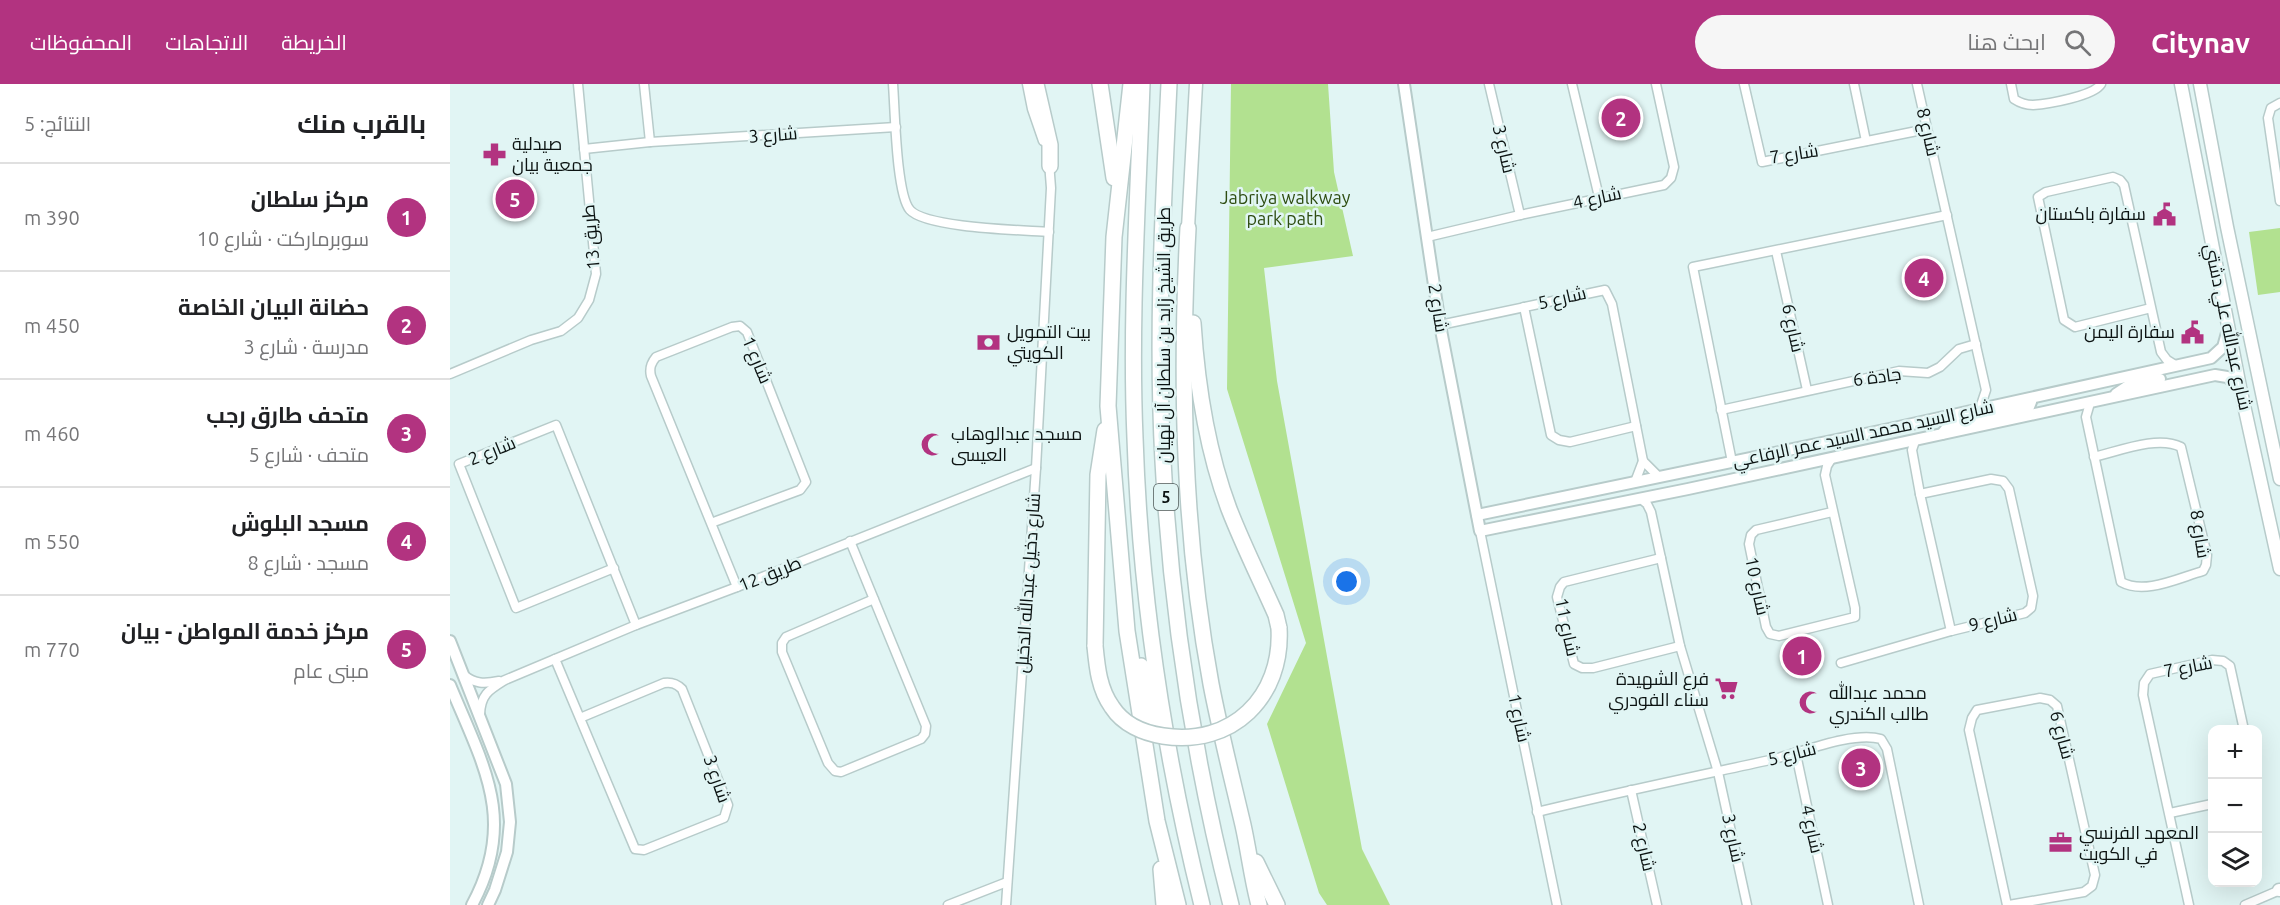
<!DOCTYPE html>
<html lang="ar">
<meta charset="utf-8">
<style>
body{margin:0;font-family:Ubuntu,Cairo,sans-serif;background:#f6f6f6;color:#202124;direction:rtl}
.controls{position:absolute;right:18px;bottom:18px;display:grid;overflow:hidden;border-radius:12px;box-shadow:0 6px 24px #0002}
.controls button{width:54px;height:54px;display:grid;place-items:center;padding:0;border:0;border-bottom:2px solid #e0e0e0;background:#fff;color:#202124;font:30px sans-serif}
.you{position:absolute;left:897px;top:498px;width:21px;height:21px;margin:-15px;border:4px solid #fff;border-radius:50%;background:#1a73e8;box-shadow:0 0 0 9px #1a73e833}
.badge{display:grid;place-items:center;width:39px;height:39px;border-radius:50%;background:#b23380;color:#fff;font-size:20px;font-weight:700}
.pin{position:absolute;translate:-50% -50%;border:3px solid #fff;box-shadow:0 2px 6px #0006}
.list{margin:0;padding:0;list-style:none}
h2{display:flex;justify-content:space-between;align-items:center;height:78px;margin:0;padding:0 24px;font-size:26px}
h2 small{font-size:20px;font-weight:400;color:#757577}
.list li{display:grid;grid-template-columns:39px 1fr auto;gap:18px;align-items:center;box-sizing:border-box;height:108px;padding:0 24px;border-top:2px solid #e0e0e0}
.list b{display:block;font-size:22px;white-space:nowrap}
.list p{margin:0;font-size:20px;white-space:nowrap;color:#757577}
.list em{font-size:20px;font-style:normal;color:#757577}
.icon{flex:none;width:33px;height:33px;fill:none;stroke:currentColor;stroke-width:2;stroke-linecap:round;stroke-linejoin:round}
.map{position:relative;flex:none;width:1830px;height:821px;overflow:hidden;direction:ltr}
header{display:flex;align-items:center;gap:36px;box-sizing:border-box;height:84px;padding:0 30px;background:#b23380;color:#fff}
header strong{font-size:28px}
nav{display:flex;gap:33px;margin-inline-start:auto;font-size:21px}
.search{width:420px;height:54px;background:#f6f6f6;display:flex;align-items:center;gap:15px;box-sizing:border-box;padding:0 21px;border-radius:33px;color:#757577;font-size:22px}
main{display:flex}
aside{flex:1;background:#fff}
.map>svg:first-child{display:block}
.green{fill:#b2e190}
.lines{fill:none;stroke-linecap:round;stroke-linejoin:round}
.minor-casing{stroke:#b7cbca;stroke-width:11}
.tertiary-casing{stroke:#b7cbca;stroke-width:14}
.secondary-casing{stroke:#b7cbca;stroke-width:15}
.motorway-casing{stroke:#b7cbca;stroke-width:18}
.minor{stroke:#fff;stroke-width:8}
.tertiary{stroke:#fff;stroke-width:10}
.secondary{stroke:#fff;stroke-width:12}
.motorway{stroke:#fff;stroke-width:15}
.motorway-bridge-casing{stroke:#b7cbca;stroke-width:18;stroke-linecap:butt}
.motorway-bridge{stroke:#fff;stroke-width:15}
.labels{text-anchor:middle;stroke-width:5;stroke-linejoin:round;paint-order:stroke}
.shield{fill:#e1f5f4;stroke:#4c5756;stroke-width:1.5}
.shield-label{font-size:16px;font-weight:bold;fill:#0c1312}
.street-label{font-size:18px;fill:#0c1312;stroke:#e1f5f4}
.poi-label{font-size:18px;fill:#0c1312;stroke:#e1f5f4;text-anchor:start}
.park-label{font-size:18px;fill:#2e4d11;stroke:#e1f5f4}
</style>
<header>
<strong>Citynav</strong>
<div class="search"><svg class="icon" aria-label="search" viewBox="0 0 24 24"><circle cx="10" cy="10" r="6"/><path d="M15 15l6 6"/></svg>ابحث هنا</div>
<nav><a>الخريطة</a><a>الاتجاهات</a><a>المحفوظات</a></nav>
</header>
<main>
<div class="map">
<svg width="1830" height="821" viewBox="0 0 1830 821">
<rect width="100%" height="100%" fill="#e1f5f4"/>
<g class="green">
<polygon points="781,0 878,0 884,88 903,172 814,184 827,297 912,765 940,821 877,821 869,809 817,640 856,559 777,305"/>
<polygon points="1830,144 1830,208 1808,211 1799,148"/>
</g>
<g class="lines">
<defs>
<g id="minor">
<polyline points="194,0 200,58"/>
<path d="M443,0c2,25 3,110 17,126 16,18 113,20 139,22"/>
<polyline points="577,0 582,25 593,57"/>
<polyline points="1039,0 1070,131"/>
<polyline points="1122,0 1149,113"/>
<polyline points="1294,0 1312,78 1477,45"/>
<polyline points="1404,0 1416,57"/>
<polyline points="1467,0 1536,306 1530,324"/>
<path d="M1561,0l3,15c6,4 11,6 19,6 15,-1 61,-9 68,-21"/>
<polyline points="1830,19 1821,24 1818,34 1830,117"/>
<polyline points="134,65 200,58 446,43"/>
<polyline points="977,153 1070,131 1214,101 1221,94 1224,83 1206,0"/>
<polyline points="1326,167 1357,306"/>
<polyline points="1074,223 1101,351 1109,356 1120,358 1186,342"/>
<polyline points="1701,224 1625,243 1614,236 1588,113 1596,108 1663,93 1670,96 1674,101 1711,268 1717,276 1725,281"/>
<polyline points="990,241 1155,206 1162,220 1193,377 1209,393"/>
<polyline points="0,290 81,256 111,247 128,234 139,216 146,190 128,0"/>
<path d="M1640,319l-4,14 35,165c24,13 57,-4 82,-11l3,-6 1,-10 -26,-108c-23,-12 -62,4 -87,10"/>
<polyline points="1271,326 1449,287 1478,289 1490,283 1509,265 1526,260"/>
<polyline points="1465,357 1462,366 1470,410 1501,547"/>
<polyline points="1282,378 1243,183 1497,131"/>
<polyline points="1185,398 1193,377"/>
<polyline points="1191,415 1197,420 1201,428 1230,562 1268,688 1297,821"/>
<polyline points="1382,428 1306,446 1301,451 1299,460 1316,543 1320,550 1329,552 1405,533 1405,524 1375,391 1377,382 1382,374"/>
<path d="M261,439l89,-33 6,-8 -59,-150 -7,-6 -8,1 -76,30c-5,6 -7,11 -5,19l86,211"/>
<polyline points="1030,447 1107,821"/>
<polyline points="400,457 476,642 475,650 471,655 391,688 385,687 378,679 332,568 332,559 336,553 424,515"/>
<polyline points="1211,474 1114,498 1110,503 1107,513 1124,580 1132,584 1143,584 1230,562"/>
<polyline points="164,484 66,524 9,380 106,341 186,541"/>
<path d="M105,575l80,190 9,1 80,-32 4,-13 -46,-116c-6,-6 -11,-7 -18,-6l-84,35"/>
<polyline points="1391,579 1501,547 1575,529 1581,524 1583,512 1559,405 1553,397 1541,395 1470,410"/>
<path d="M14,591c11,9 20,9 35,6"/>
<path d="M30,630c1,-20 9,-24 25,-34l131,-55 101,-38 299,-119"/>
<polyline points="1346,670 1378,821"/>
<polyline points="1181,706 1207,821"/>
<path d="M1087,728c78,-19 155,-35 233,-52 30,-7 82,-29 111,-21l6,10 32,156"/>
<polyline points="1720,729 1762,720"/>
<polyline points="498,821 557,798"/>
<polyline points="556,821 586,384 601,104 599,78"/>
<polyline points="1557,821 1519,646 1522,634 1527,626 1590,614 1600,616 1607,622 1645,791 1642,802 1634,808 1559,821"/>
<polyline points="1739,821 1693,611 1694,599 1700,590 1762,576 1773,577 1780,582 1794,646"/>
<polyline points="1795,821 1830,806"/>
</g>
<g id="tertiary">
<polyline points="954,0 990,241 1030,447 1238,405 1765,291 1777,293 1790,303"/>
<polyline points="1666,310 1678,302 1710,295"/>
<polyline points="1492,350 1499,341 1579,323 1581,318 1577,315"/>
<polyline points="1027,431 1444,344 1761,274 1773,263 1778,245"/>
<polyline points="0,557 56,700 60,738 57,768 45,806 38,821"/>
<path d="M0,601c33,80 68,135 22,220"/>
</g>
<g id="secondary">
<polyline points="1731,0 1790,303 1830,485"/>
<polyline points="1750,0 1777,143 1830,395"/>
<polyline points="738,144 746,0"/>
<polyline points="1829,806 1830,806"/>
</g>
<g id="motorway">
<polyline points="586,0 600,61 600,82"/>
<polyline points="650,0 664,94"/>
<polyline points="681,0 664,153 658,322 677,547 707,737 728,821"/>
<path d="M692,0c-4,118 -12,236 -7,354 5,158 29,314 67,467"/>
<path d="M719,0c-6,126 -13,251 -6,377 8,150 31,299 68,444"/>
<path d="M738,144c-8,152 -5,305 23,456 9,47 21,94 32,141 6,27 9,54 16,80"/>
<path d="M743,239c4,63 14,127 36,186 14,36 31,70 47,106l3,13"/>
<polyline points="645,562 648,391 655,346"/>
<polyline points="691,582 701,626 707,646"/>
<polyline points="806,778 827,821"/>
<polyline points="711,785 714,821"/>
</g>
</defs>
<use href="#minor" class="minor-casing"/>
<use href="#tertiary" class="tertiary-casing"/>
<use href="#secondary" class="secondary-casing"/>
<use href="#motorway" class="motorway-casing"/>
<use href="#minor" class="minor"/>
<use href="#tertiary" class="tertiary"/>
<use href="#secondary" class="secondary"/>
<use href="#motorway" class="motorway"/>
<defs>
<path id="motorway-bridge" d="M645,562c2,21 4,43 17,61 11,17 31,26 51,29 69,11 120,-39 116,-108"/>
</defs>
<use href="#motorway-bridge" class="motorway-bridge-casing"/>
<use href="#motorway-bridge" class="motorway-bridge"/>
</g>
<defs>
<symbol id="pharmacy-bare" viewBox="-9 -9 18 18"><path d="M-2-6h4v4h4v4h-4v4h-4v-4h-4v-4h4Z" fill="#b23380" stroke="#e1f5f4" stroke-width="2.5" paint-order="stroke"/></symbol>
<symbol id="civic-bare" viewBox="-9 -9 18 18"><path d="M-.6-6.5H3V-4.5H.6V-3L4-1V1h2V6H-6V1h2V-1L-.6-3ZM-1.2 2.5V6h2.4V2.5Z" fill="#b23380" stroke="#e1f5f4" stroke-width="2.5" paint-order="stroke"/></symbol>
<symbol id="bank-bare" viewBox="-9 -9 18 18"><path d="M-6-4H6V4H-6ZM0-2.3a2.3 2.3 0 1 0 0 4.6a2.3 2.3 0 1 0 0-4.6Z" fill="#b23380" stroke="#e1f5f4" stroke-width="2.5" paint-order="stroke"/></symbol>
<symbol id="mosque-bare" viewBox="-9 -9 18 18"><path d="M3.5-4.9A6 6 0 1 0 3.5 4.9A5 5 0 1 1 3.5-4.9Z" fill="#b23380" stroke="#e1f5f4" stroke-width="2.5" paint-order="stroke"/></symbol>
<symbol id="supermarket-bare" viewBox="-9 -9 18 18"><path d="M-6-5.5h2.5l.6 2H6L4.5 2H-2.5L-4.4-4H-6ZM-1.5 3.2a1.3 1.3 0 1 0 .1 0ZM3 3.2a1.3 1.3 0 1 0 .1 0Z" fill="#b23380" stroke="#e1f5f4" stroke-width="2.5" paint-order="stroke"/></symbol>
<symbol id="office-bare" viewBox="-9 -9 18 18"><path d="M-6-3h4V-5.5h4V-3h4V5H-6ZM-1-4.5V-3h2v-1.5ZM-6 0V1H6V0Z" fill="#b23380" stroke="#e1f5f4" stroke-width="2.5" paint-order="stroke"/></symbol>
</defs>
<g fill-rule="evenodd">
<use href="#pharmacy-bare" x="28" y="54" width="33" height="33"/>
<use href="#civic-bare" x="1698" y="114" width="33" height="33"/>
<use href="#civic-bare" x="1726" y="232" width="33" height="33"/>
<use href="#bank-bare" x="522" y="242" width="33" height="33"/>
<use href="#mosque-bare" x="466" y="344" width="33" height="33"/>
<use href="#supermarket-bare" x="1260" y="588" width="33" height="33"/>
<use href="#mosque-bare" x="1344" y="602" width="33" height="33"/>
<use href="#office-bare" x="1594" y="742" width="33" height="33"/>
</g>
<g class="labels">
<rect class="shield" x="704" y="400" width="24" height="26" rx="4.5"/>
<g class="shield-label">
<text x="716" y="419">5</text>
</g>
<g class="street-label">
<text transform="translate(1478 48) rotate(77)" y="6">شارع 8</text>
<text transform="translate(323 51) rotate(-4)" y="6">شارع 3</text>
<text transform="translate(1054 65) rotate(77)" y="6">شارع 3</text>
<text transform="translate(1344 70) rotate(-9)" y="6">شارع 7</text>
<text transform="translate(1147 114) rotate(-12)" y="6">شارع 4</text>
<text transform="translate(141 153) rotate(-95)" y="6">طريق 13</text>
<text transform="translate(1112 214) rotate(-13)" y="6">شارع 5</text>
<text transform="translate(988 224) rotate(81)" y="6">شارع 2</text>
<text transform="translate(1778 243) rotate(78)" y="6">شارع عبدالله علي دشتي</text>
<text transform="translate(1343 244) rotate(78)" y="6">شارع 6</text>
<text transform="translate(714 251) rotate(-90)" y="6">طريق الشيخ زايد بن سلطان آل نهيان</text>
<text transform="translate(307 276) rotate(67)" y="6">شارع 1</text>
<text transform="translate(1427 293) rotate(-8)" y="6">جادة 6</text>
<text transform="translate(1413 350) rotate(-12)" y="6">شارع السيد محمد السيد عمر الرفاعي</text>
<text transform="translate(42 367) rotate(-22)" y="6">شارع 2</text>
<text transform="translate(1750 450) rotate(81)" y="6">شارع 8</text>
<text transform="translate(320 490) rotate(-22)" y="6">طريق 12</text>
<text transform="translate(578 499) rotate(-86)" y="6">شارع دخيل عبدالله الدخيل</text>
<text transform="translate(1307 502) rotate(78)" y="6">شارع 10</text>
<text transform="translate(1543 536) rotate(-14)" y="6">شارع 9</text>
<text transform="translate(1117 543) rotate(78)" y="6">شارع 11</text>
<text transform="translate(1738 583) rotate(-11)" y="6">شارع 7</text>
<text transform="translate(1069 634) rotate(78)" y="6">شارع 1</text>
<text transform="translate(1612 651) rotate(75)" y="6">شارع 6</text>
<text transform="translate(1342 670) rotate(-14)" y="6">شارع 5</text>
<text transform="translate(267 695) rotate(71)" y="6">شارع 3</text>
<text transform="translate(1362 745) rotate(78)" y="6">شارع 4</text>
<text transform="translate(1283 754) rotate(78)" y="6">شارع 3</text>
<text transform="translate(1194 763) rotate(77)" y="6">شارع 2</text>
</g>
<g class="poi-label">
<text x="62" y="66">صيدلية<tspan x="62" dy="21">جمعية بيان</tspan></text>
<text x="1696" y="136" text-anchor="end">سفارة باكستان</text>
<text x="557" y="254">بيت التمويل<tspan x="557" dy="21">الكويتي</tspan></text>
<text x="1725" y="254" text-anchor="end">سفارة اليمن</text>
<text x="501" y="356">مسجد عبدالوهاب<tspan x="501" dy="21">العيسى</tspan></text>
<text x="1259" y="601" text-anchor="end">فرع الشهيدة<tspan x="1259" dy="21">سناء الفودري</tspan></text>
<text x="1379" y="615">محمد عبدالله<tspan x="1379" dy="21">طالب الكندري</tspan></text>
<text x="1629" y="755">المعهد الفرنسي<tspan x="1629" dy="21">في الكويت</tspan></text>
</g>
<g class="park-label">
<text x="835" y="120">Jabriya walkway<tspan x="835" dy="21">park path</tspan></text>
</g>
</g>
</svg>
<div class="controls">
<button>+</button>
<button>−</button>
<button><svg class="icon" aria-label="layers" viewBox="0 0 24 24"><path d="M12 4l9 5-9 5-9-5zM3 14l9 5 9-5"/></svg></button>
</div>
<div class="you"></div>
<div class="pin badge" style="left:1352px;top:572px">1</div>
<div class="pin badge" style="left:1171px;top:34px">2</div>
<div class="pin badge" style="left:1411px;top:684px">3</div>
<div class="pin badge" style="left:1474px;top:194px">4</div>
<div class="pin badge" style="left:65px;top:115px">5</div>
</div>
<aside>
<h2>بالقرب منك<small>النتائج: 5</small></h2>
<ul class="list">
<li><span class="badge">1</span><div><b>مركز سلطان</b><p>سوبرماركت · شارع 10</p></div><em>390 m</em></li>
<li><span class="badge">2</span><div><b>حضانة البيان الخاصة</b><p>مدرسة · شارع 3</p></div><em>450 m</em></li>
<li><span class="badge">3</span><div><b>متحف طارق رجب</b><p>متحف · شارع 5</p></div><em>460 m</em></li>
<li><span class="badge">4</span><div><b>مسجد البلوش</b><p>مسجد · شارع 8</p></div><em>550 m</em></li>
<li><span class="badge">5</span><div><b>مركز خدمة المواطن - بيان</b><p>مبنى عام</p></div><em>770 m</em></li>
</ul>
</aside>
</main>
